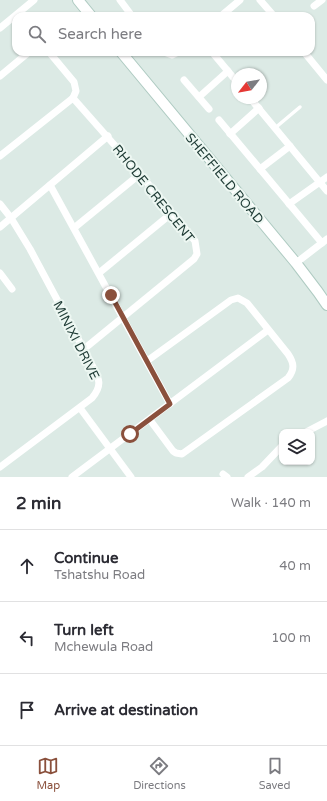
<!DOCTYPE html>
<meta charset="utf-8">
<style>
body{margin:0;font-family:"Varela Round",sans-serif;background:#f2f2f3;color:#2b2b33}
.controls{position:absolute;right:12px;bottom:12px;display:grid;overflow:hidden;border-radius:8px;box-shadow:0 1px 3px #0004}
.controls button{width:36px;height:36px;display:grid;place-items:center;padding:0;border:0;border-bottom:1px solid #e1e1e2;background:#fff;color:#2b2b33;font:20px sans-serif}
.compass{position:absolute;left:231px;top:68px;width:36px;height:36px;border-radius:50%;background:#fff;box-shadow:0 1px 3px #0004;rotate:239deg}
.stop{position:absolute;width:12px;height:12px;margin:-9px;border:3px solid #8a503c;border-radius:50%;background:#fff}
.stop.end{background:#8a503c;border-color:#fff;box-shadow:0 1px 4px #0008}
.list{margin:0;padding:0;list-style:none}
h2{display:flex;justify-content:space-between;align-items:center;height:52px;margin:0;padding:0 16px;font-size:17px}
h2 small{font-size:13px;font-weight:400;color:#7c7c81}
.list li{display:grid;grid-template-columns:26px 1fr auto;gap:12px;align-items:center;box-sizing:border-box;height:72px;padding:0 16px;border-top:1px solid #e1e1e2}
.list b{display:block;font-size:15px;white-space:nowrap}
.list p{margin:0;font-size:13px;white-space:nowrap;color:#7c7c81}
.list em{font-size:13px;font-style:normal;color:#7c7c81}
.icon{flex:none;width:22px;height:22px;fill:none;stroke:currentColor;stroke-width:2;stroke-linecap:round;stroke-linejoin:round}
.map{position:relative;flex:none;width:327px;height:477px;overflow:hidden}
.search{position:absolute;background:#fff;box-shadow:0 1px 3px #0004;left:12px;right:12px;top:12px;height:44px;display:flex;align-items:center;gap:10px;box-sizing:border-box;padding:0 14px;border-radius:12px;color:#7c7c81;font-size:15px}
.sheet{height:268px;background:#fff}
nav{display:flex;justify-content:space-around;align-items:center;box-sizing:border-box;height:56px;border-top:1px solid #e1e1e2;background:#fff;font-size:11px;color:#7c7c81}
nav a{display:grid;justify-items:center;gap:2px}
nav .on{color:#8a503c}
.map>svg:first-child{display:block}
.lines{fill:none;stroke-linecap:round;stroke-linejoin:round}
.secondary-casing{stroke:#afcbc2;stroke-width:12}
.lane{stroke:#fff;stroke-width:3.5}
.street{stroke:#fff;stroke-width:7}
.secondary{stroke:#fff;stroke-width:10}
.route{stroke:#8a503c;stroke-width:5}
.labels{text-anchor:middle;stroke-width:4;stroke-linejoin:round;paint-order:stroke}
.street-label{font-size:13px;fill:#1d3a34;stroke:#edf7f2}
</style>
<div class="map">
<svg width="327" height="477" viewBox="0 0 327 477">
<rect width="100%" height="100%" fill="#dceae5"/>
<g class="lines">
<defs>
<g id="secondary">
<polyline points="78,0 91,16"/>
<polyline points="121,52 296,263 318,292 327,305"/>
</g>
</defs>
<use href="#secondary" class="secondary-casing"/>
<polyline class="lane" points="275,128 300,107"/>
<g class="street">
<polyline points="120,0 132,16"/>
<polyline points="260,0 274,16"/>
<polyline points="314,6 322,0"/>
<polyline points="221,16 240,0"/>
<polyline points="0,28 34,0"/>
<polyline points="164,52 172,55 178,52"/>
<polyline points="212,52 237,82"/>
<polyline points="304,52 327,80"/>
<polyline points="0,76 29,52"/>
<polyline points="184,80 209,109"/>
<polyline points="199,97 228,71"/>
<polyline points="73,98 140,174 195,241 197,254 194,259 84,349"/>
<polyline points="250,98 327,191"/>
<polyline points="219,120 322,243"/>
<polyline points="230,134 259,108"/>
<polyline points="0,156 73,98 76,91 74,82 49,52"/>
<polyline points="260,169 290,146"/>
<polyline points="50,185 170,404"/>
<path d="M0,204l11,14 19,31 61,114c7,14 13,21 1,35l-92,69"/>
<polyline points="289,204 327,177"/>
<polyline points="0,227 108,136"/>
<polyline points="74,228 140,174"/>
<polyline points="296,263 327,239"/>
<polyline points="0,273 12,289"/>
<polyline points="99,273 172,213"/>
<path d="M147,361l84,-61 7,-2 9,5 41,51c6,9 7,15 0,24l-106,76 -6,-1 -3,-2 -23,-31"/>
<polyline points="80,408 131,477"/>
<polyline points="306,432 327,421"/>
<polyline points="223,474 227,477"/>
<polyline points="72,477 268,330"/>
<polyline points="248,477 262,467 282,446"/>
</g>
<use href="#secondary" class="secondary"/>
</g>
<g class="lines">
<polyline class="route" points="111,295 170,404 130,434"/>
</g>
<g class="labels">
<g class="street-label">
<text transform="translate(225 178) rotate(50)" y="5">SHEFFIELD ROAD</text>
<text transform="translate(154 193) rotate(51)" y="5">RHODE CRESCENT</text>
<text transform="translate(77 340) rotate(63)" y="5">MINIXI DRIVE</text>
</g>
</g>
</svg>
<div class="controls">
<button><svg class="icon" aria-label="layers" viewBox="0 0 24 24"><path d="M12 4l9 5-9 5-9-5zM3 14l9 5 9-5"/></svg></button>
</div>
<svg class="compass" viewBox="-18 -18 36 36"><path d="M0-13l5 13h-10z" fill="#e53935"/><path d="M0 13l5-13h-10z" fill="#7c7c81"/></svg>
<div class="stop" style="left:130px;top:434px"></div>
<div class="stop end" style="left:111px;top:295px"></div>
<div class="search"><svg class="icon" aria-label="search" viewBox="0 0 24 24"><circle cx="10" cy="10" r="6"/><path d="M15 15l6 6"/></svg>Search here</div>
</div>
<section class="sheet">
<h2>2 min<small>Walk · 140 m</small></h2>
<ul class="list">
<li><svg class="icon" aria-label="ahead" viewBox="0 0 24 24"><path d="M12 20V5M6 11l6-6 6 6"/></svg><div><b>Continue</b><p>Tshatshu Road</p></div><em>40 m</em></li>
<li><svg class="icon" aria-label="left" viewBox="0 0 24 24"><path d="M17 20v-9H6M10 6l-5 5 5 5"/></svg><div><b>Turn left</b><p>Mchewula Road</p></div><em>100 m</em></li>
<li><svg class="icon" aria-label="arrive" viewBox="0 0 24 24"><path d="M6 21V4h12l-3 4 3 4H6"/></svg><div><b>Arrive at destination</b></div></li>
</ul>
</section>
<nav>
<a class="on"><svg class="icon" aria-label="map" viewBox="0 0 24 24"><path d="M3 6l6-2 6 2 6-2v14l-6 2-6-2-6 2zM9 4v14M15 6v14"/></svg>Map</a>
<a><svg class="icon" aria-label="directions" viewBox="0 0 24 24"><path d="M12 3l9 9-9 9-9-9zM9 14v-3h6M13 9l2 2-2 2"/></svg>Directions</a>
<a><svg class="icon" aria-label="saved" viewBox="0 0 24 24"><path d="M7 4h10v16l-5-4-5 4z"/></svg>Saved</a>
</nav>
